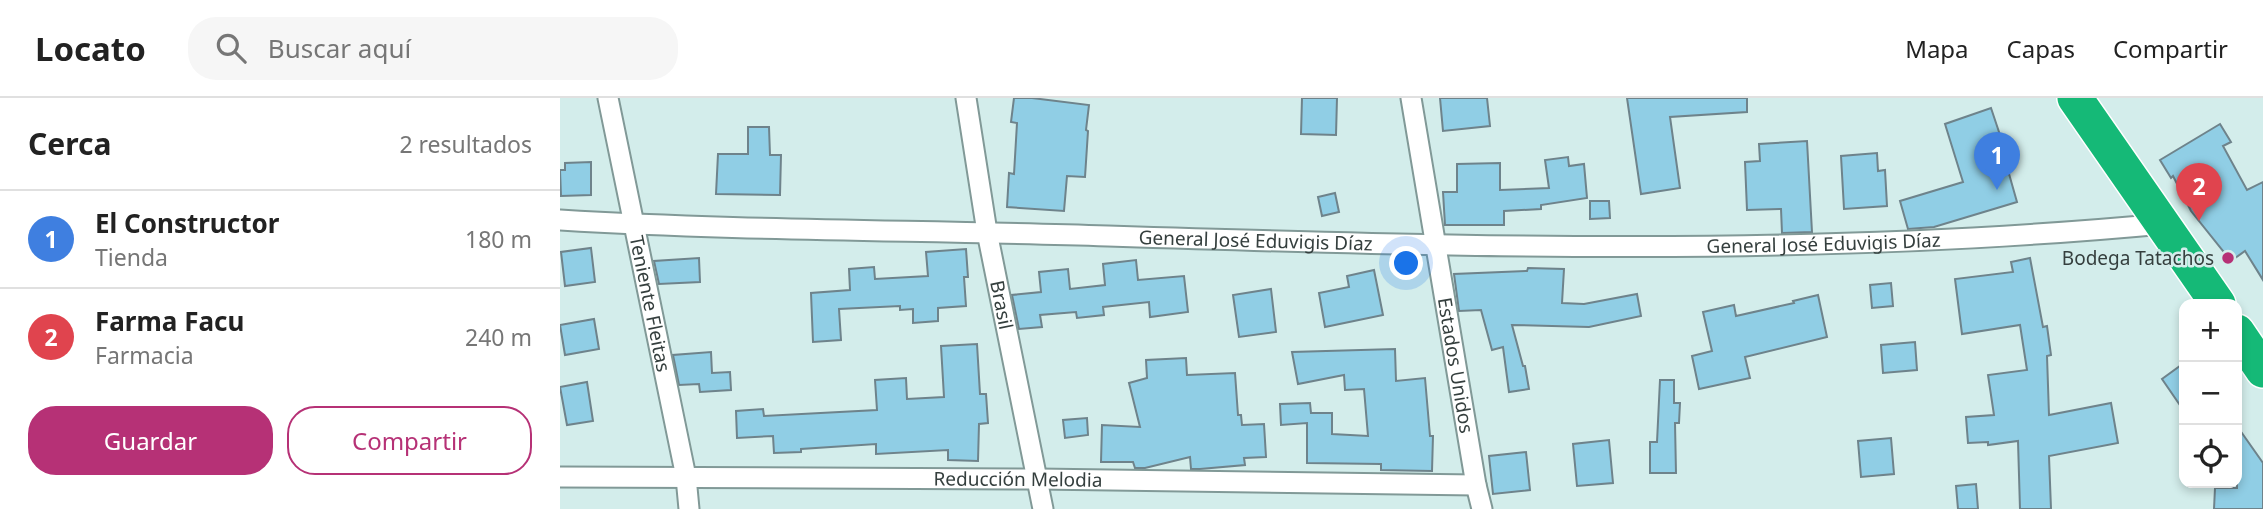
<!DOCTYPE html>
<html lang="es">
<meta charset="utf-8">
<style>
body{margin:0;font-family:"Noto Sans",sans-serif;background:#f6f6f6;color:#222}
.controls{position:absolute;right:21px;bottom:21px;display:grid;overflow:hidden;border-radius:14px;box-shadow:0 4px 10px #0003}
.controls button{width:63px;height:63px;display:grid;place-items:center;padding:0;border:0;border-bottom:2px solid #e0e0e0;background:#fff;color:#222;font:35px sans-serif}
.you{position:absolute;left:847px;top:166px;width:24px;height:24px;margin:-18px;border:5px solid #fff;border-radius:50%;background:#1a73e8;box-shadow:0 0 0 10px #1a73e833}
.badge{display:grid;place-items:center;width:46px;height:46px;border-radius:50%;background:#b63176;color:#fff;font-size:23px;font-weight:700}
.pin{position:absolute;translate:-50% -58px;filter:drop-shadow(0 2px 4px #0008)}
.pin::after{content:'';position:absolute;top:37px;width:24px;height:21px;background:inherit;clip-path:polygon(0 0,100% 0,50% 100%)}
.list{margin:0;padding:0;list-style:none}
h2{display:flex;justify-content:space-between;align-items:center;height:91px;margin:0;padding:0 28px;font-size:30px}
h2 small{font-size:23px;font-weight:400;color:#767676}
.list li{display:grid;grid-template-columns:46px 1fr auto;gap:21px;align-items:center;box-sizing:border-box;height:98px;padding:0 28px;border-top:2px solid #e0e0e0}
.list b{display:block;font-size:26px;white-space:nowrap}
.list p{margin:0;font-size:23px;white-space:nowrap;color:#767676}
.list em{font-size:23px;font-style:normal;color:#767676}
.actions{display:flex;gap:14px;padding:21px 28px}
.actions a{flex:1;padding:16px 0;border:2px solid #b63176;border-radius:28px;text-align:center;font-size:24px;color:#b63176}
.actions .main{background:#b63176;color:#fff}
.icon{flex:none;width:38px;height:38px;fill:none;stroke:currentColor;stroke-width:2;stroke-linecap:round;stroke-linejoin:round}
.map{position:relative;flex:none;width:1703px;height:411px;overflow:hidden}
header{display:flex;align-items:center;gap:42px;box-sizing:border-box;height:98px;padding:0 35px;background:#fff;border-bottom:2px solid #e0e0e0}
header strong{font-size:33px}
nav{display:flex;gap:38px;margin-inline-start:auto;font-size:24px}
.search{width:490px;height:63px;background:#f6f6f6;display:flex;align-items:center;gap:18px;box-sizing:border-box;padding:0 24px;border-radius:28px;color:#767676;font-size:26px}
main{display:flex}
aside{flex:1;background:#fff}
.map>svg:first-child{display:block}
.building{fill:#90cee5;stroke:#6e838b;stroke-width:2}
.lines{fill:none;stroke-linecap:round;stroke-linejoin:round}
.street-casing{stroke:#819997;stroke-width:23}
.highway-casing{stroke:#fff;stroke-width:38}
.street{stroke:#fff;stroke-width:19}
.highway{stroke:#15b977;stroke-width:35}
.poi-dot{fill:#b63176;stroke:#d3edeb;stroke-width:2.5}
.labels{text-anchor:middle;stroke-width:5;stroke-linejoin:round;paint-order:stroke}
.street-label{font-size:19px;fill:#353f3e;stroke:#d3edeb}
.poi-label{font-size:19px;fill:#353f3e;stroke:#d3edeb;text-anchor:end}
</style>
<header>
<strong>Locato</strong>
<div class="search"><svg class="icon" aria-label="search" viewBox="0 0 24 24"><circle cx="10" cy="10" r="6"/><path d="M15 15l6 6"/></svg>Buscar aquí</div>
<nav><a>Mapa</a><a>Capas</a><a>Compartir</a></nav>
</header>
<main>
<aside>
<h2>Cerca<small>2 resultados</small></h2>
<ul class="list">
<li><span class="badge" style="background:#3f7fe0">1</span><div><b>El Constructor</b><p>Tienda</p></div><em>180 m</em></li>
<li><span class="badge" style="background:#e0444e">2</span><div><b>Farma Facu</b><p>Farmacia</p></div><em>240 m</em></li>
</ul>
<div class="actions"><a class="main">Guardar</a><a>Compartir</a></div>
</aside>
<div class="map">
<svg width="1703" height="411" viewBox="0 0 1703 411">
<rect width="100%" height="100%" fill="#d3edeb"/>
<g class="building">
<polygon points="454,0 472,0 529,7 526,32 528,33 525,79 507,78 504,113 447,109 449,75 454,76 457,25 451,24"/>
<polygon points="742,0 777,0 776,37 741,36"/>
<polygon points="880,0 927,0 930,28 883,33"/>
<polygon points="1067,0 1187,0 1187,14 1110,19 1120,90 1081,96"/>
<polygon points="1431,10 1442,43 1440,44 1457,104 1374,129 1348,131 1340,103 1403,84 1385,26"/>
<polygon points="1660,26 1671,44 1663,48 1687,92 1703,84 1703,182 1685,153 1671,163 1631,113 1613,78 1611,80 1600,62"/>
<polygon points="188,29 209,29 210,57 221,57 220,97 156,96 158,56 188,56"/>
<polygon points="1247,43 1252,134 1222,135 1221,111 1187,112 1185,64 1200,63 1199,46"/>
<polygon points="1317,55 1318,73 1325,72 1327,108 1284,111 1281,58"/>
<polygon points="1008,59 1009,68 1024,66 1027,100 981,107 981,111 944,113 944,127 885,127 883,94 897,94 897,66 940,65 940,92 989,90 985,62"/>
<polygon points="31,64 31,97 1,98 0,72 5,72 5,65"/>
<polygon points="775,95 779,114 762,118 758,99"/>
<polygon points="1030,103 1049,103 1050,120 1030,121"/>
<polygon points="31,150 35,184 5,188 1,154"/>
<polygon points="406,151 408,179 404,179 406,208 378,210 378,223 353,225 353,211 340,212 340,208 279,211 281,242 253,244 251,195 290,192 289,171 314,169 315,181 368,178 366,154"/>
<polygon points="139,160 140,184 99,186 94,163"/>
<polygon points="1470,160 1483,229 1487,228 1491,257 1487,258 1489,317 1551,305 1558,345 1489,358 1491,411 1460,411 1458,343 1428,347 1428,344 1408,345 1406,319 1434,317 1428,277 1467,272 1460,227 1402,236 1395,181 1453,174 1451,164"/>
<polygon points="576,162 578,182 624,178 628,214 590,219 589,204 543,209 544,217 517,220 516,214 480,217 482,229 459,231 452,197 481,194 479,174 508,171 510,191 545,187 543,166"/>
<polygon points="968,170 1004,171 1002,205 1024,206 1077,196 1081,218 1029,229 952,227 963,268 965,268 969,291 949,294 943,249 932,252 921,212 899,213 894,176 967,173"/>
<polygon points="814,172 823,217 765,229 759,195 789,189 787,178"/>
<polygon points="1331,185 1333,208 1312,210 1310,187"/>
<polygon points="711,191 716,234 679,239 673,197"/>
<polygon points="1258,197 1267,239 1185,259 1190,280 1139,291 1132,258 1152,253 1143,214 1174,207 1176,218 1234,205 1233,203"/>
<polygon points="34,221 39,251 5,257 0,227"/>
<polygon points="1355,244 1357,272 1323,275 1321,247"/>
<polygon points="417,246 420,296 426,296 428,325 419,326 418,363 388,362 388,352 316,356 316,346 241,351 241,354 214,355 213,338 177,340 176,313 203,311 204,318 317,312 315,282 346,280 347,301 384,299 381,248"/>
<polygon points="835,251 836,283 865,280 870,338 873,338 872,373 821,372 821,366 747,365 747,325 721,327 720,306 750,305 751,315 772,315 772,336 808,338 804,291 785,292 784,277 738,286 732,254"/>
<polygon points="151,254 152,275 170,274 171,292 140,294 139,286 119,287 113,257"/>
<polygon points="626,260 627,277 675,275 678,317 681,317 682,327 704,326 706,359 684,360 685,367 640,371 631,371 630,359 585,370 575,370 573,364 541,364 542,327 580,329 569,285 587,280 586,262"/>
<polygon points="1624,265 1624,313 1602,281"/>
<polygon points="1100,282 1114,282 1114,305 1120,305 1119,325 1115,325 1116,375 1090,375 1090,344 1097,344"/>
<polygon points="27,284 33,323 7,327 0,289"/>
<polygon points="527,320 528,337 505,340 503,322"/>
<polygon points="1677,328 1703,365 1703,411 1654,411 1655,390 1677,390"/>
<polygon points="1331,340 1334,376 1301,379 1298,343"/>
<polygon points="1049,342 1053,385 1017,388 1013,346"/>
<polygon points="966,354 970,392 933,396 929,358"/>
<polygon points="1416,386 1418,411 1398,411 1396,388"/>
</g>
<g class="lines">
<defs>
<g id="street">
<path id="s1" d="M48,0l78,379 3,32"/>
<path id="s2" d="M406,0l21,134 56,277"/>
<path id="s3" d="M851,0l65,387 6,24"/>
<path id="s4" d="M0,122c182,11 365,10 548,16 351,11 704,21 1055,-12"/>
<path id="s5" d="M0,379l478,2 438,6"/>
</g>
<g id="highway">
<polyline points="1515,0 1658,206"/>
<polyline points="1677,234 1703,272"/>
</g>
</defs>
<use href="#street" class="street-casing"/>
<use href="#highway" class="highway-casing"/>
<use href="#street" class="street"/>
<use href="#highway" class="highway"/>
</g>
<circle class="poi-dot" cx="1668" cy="160" r="7"/>
<g class="labels">
<g class="street-label">
<text dy="7" stroke="none"><textPath href="#s4" startOffset="696">General José Eduvigis Díaz</textPath></text>
<text dy="7" stroke="none"><textPath href="#s4" startOffset="1264">General José Eduvigis Díaz</textPath></text>
<text dy="7" stroke="none"><textPath href="#s1" startOffset="210">Teniente Fleitas</textPath></text>
<text dy="7" stroke="none"><textPath href="#s2" startOffset="210">Brasil</textPath></text>
<text dy="7" stroke="none"><textPath href="#s3" startOffset="271">Estados Unidos</textPath></text>
<text dy="7" stroke="none"><textPath href="#s5" startOffset="458">Reducción Melodia</textPath></text>
</g>
<g class="poi-label">
<text x="1654" y="167">Bodega Tatachos</text>
</g>
</g>
</svg>
<div class="controls">
<button>+</button>
<button>−</button>
<button><svg class="icon" aria-label="locate" viewBox="0 0 24 24"><circle cx="12" cy="12" r="6"/><path d="M12 2v4M12 18v4M2 12h4M18 12h4"/></svg></button>
</div>
<div class="you"></div>
<div class="pin badge" style="left:1437px;top:92px;background:#3f7fe0">1</div>
<div class="pin badge" style="left:1639px;top:123px;background:#e0444e">2</div>
</div>
</main>
